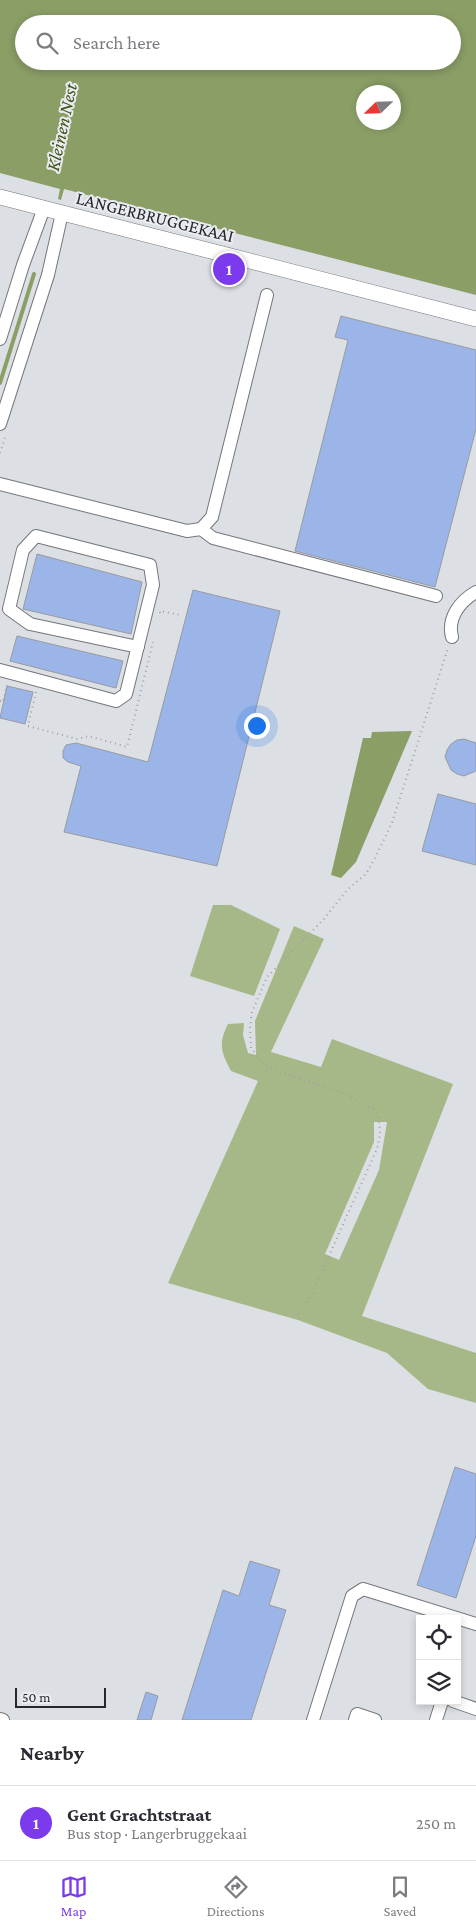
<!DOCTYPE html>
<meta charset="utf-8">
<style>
body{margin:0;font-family:"Crimson Pro",serif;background:#f7f7f7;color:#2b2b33}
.controls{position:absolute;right:15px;bottom:15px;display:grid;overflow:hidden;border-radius:0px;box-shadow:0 2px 8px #0003}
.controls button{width:45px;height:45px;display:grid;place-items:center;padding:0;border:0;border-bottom:1px solid #e1e1e2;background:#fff;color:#2b2b33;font:25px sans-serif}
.compass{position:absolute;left:356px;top:85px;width:45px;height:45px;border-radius:50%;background:#fff;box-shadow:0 2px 8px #0003;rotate:247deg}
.scale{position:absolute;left:15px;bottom:12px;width:91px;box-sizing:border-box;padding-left:5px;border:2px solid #262729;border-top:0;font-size:14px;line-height:18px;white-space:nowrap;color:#262729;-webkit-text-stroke:4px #e9ecf2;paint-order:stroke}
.you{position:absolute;left:256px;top:725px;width:18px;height:18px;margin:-12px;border:4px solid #fff;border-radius:50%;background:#1a73e8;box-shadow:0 0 0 8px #1a73e833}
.badge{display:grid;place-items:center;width:32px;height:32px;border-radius:50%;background:#7c3aed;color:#fff;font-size:16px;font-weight:700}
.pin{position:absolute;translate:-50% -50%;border:2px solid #fff;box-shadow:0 1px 5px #0006}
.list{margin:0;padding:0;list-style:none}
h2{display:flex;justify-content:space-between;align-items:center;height:65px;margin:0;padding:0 20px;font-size:21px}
h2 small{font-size:16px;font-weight:400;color:#7c7c81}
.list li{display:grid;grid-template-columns:32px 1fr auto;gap:15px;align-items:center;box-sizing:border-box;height:75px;padding:0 20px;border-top:1px solid #e1e1e2}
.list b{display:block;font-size:19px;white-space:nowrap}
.list p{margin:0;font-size:16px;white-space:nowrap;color:#7c7c81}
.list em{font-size:16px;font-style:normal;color:#7c7c81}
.icon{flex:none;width:28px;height:28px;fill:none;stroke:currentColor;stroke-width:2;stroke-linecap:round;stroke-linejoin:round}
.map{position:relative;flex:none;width:476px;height:1720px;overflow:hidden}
.search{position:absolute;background:#fff;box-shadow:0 2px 8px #0003;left:15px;right:15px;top:15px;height:55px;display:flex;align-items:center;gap:12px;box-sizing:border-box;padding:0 18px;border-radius:28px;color:#7c7c81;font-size:19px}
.sheet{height:140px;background:#fff}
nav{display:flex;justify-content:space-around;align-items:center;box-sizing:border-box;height:70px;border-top:1px solid #e1e1e2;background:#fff;font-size:14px;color:#7c7c81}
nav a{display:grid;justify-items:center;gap:2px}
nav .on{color:#7c3aed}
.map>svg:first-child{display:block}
.green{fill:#a7b888;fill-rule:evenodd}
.water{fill:#8a9e66;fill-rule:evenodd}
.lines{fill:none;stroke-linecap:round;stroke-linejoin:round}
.stream{stroke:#8a9e66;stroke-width:4}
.building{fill:#9bb5e8;stroke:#989ba0}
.minor-casing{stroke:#73767b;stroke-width:14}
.major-casing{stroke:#73767b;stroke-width:16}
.path{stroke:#9fa1a5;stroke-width:2;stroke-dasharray:1 4;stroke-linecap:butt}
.minor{stroke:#fff;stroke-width:12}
.major{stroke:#fff;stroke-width:15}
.labels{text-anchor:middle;stroke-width:4;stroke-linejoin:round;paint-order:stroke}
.street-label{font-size:18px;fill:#262729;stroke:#e9ecf2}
.water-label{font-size:19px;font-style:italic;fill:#415215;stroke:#e9ecf2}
</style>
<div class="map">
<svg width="476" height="1720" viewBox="0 0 476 1720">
<rect width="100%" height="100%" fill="#dcdfe4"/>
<g class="green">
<polygon points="213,905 231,905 280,929 254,996 190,976"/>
<path d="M294,926l30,13 -53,113 50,15 11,-28 121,45 -91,232 114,37v50l-48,-14 -41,-36 -89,-33 -130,-37 90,-202 -27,-10c-10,-19 -13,-27 -3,-47l16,-1 -1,12 5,18 8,2 -1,-34zM374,1122h13l-8,48 -40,90 -14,-6 49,-112z"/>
</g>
<g class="water">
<path d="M0,0h476v295l-412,-106 -3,11 -3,-1 2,-10 -60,-16zM24,24h428v37h-428zM364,92h30v30h-30z"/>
<polygon points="412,731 356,862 341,878 331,875 363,738 371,738 372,732"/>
</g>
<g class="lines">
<polyline class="stream" points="0,383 34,274"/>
</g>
<g class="building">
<polygon points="341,316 476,350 476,429 435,587 295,551 348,340 335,337"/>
<polygon points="37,554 142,582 131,634 23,609"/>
<polygon points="193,590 280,611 217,866 64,832 81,766 68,762 63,758 63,751 66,745 76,743 148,762"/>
<polygon points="17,636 123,661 116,688 10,661"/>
<polygon points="7,686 33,692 25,724 0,718"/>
<polygon points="464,739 476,743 476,771 464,776 457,774 451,770 445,757 447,750 451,744 457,740"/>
<polygon points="438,794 476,804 476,865 422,851"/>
<polygon points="455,1467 476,1474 476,1536 456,1598 417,1585"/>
<polygon points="250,1561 280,1570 269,1605 286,1610 251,1720 182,1720 223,1590 239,1596"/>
<polygon points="146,1692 158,1696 151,1720 137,1720"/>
</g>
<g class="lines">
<defs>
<g id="minor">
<polyline points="0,339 23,265 44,208"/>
<polyline points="0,424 48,275 62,213"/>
<polyline points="0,484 187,531 201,529 213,538 436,596"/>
<polyline points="201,529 212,517 267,295"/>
<path d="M452,637c-5,-19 8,-36 24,-45"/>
<polyline points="0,670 116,701 126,694 153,585 150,565 36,536 23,550 9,609 30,624 138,647"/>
<polyline points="453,1701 476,1709"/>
<polyline points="0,1719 3,1720"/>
<polyline points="313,1720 352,1596 363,1589 476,1624"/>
<polyline points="355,1720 357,1714 375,1720"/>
<polyline points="436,1720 442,1701"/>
</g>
<polyline id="major" points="0,197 476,319"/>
</defs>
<use href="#minor" class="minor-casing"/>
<use href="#major" class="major-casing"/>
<g class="path">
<polyline points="0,453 6,435"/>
<polyline points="160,613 160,611 181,615"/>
<polyline points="36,692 28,726 77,739 89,736 127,747 153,642"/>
<polyline points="0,701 3,702 7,685"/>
<polyline points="298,1314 309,1300 377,1149 380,1135 379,1117 373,1109 343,1093 280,1072 263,1064 251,1048 250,1028 252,1012 267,977 323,920 348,889 366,874 375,858 392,823 448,648"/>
</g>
<use href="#minor" class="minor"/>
<use href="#major" class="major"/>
</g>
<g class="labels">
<g class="street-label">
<text transform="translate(155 217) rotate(14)" y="6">LANGERBRUGGEKAAI</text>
</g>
<g class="water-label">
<text transform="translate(61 127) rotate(-78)" y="7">Kleinen Nest</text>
</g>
</g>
</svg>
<div class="controls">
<button><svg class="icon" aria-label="locate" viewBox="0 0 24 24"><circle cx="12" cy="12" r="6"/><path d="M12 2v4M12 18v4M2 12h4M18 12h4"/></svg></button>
<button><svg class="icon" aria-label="layers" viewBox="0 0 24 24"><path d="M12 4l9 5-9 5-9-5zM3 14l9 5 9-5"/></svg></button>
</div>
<svg class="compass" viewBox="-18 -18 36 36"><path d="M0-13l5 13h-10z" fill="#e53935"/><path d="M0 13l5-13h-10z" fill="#7c7c81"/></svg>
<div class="scale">50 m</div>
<div class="you"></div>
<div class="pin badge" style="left:229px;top:269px">1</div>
<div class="search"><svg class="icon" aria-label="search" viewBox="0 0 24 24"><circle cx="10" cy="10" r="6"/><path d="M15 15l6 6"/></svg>Search here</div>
</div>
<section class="sheet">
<h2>Nearby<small></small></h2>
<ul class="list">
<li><span class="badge">1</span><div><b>Gent Grachtstraat</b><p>Bus stop · Langerbruggekaai</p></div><em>250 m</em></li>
</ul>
</section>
<nav>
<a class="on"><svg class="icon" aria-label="map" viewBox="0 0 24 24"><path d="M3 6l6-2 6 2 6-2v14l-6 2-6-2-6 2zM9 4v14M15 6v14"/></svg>Map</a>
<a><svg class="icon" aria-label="directions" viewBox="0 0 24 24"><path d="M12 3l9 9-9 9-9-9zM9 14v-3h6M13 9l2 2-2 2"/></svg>Directions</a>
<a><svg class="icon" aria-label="saved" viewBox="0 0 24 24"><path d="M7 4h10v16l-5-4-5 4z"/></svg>Saved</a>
</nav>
